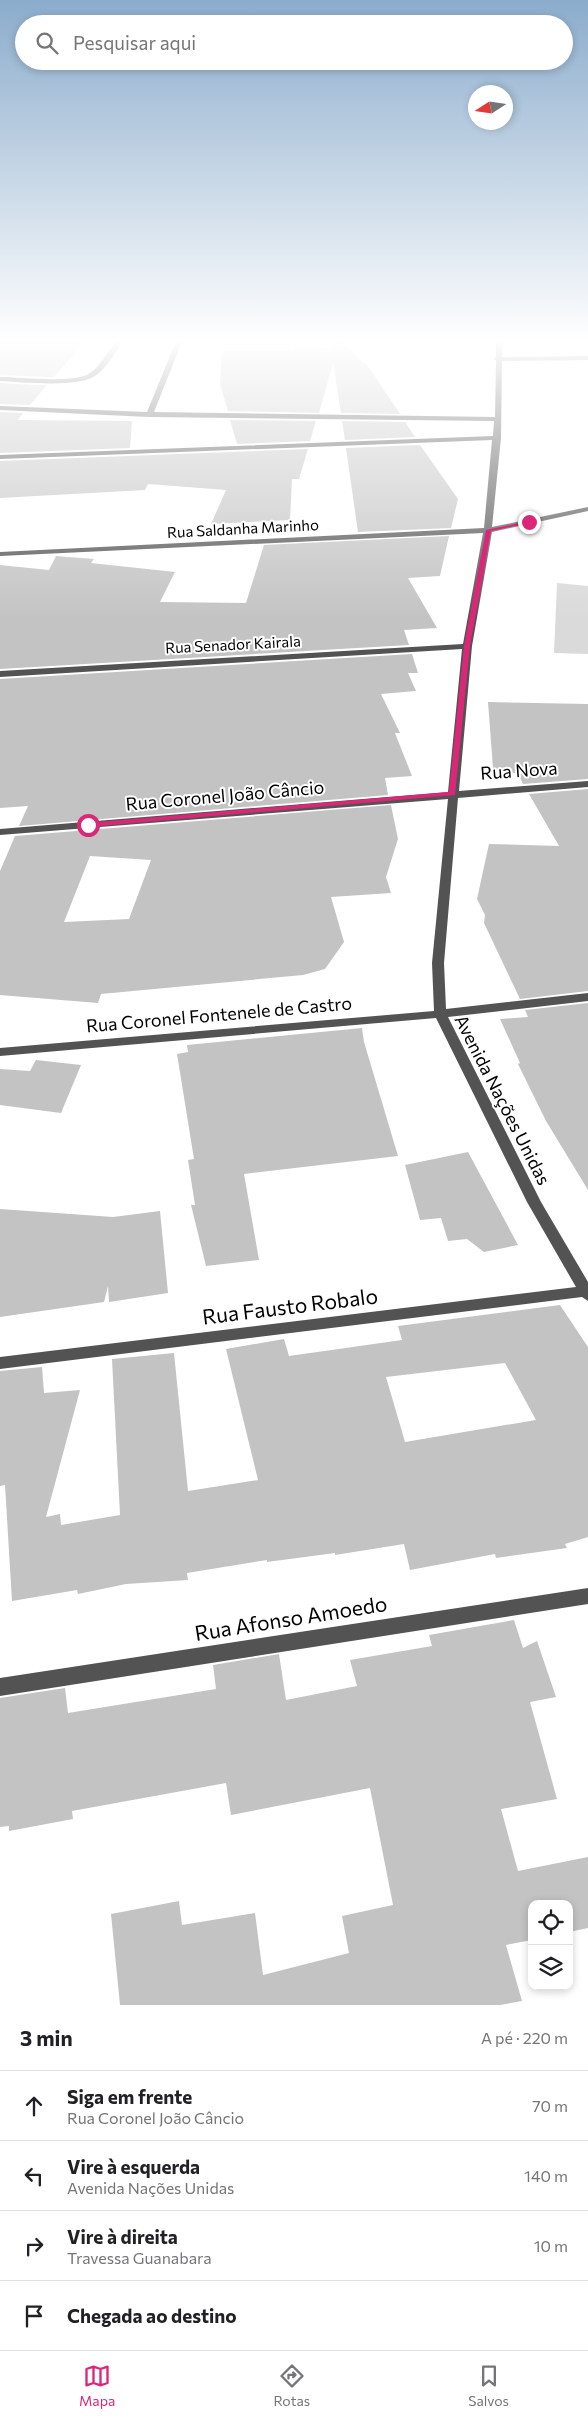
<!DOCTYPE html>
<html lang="pt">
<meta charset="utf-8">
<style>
body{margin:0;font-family:Commissioner,sans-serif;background:#f6f6f6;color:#202124}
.controls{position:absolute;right:15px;bottom:15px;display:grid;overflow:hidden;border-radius:10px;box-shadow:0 2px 8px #0003}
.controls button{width:45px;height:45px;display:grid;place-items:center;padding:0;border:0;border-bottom:1px solid #e0e0e0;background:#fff;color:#202124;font:25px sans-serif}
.compass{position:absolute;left:468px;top:85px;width:45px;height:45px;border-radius:50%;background:#fff;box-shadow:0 2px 8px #0003;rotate:258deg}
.stop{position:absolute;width:15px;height:15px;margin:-11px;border:4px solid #db2777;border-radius:50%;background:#fff}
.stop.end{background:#db2777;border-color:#fff;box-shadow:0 1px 5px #0008}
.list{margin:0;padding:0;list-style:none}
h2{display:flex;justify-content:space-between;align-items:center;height:65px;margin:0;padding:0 20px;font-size:21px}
h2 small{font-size:16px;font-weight:400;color:#757577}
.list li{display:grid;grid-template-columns:32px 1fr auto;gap:15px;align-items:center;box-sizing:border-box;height:70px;padding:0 20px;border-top:1px solid #e0e0e0}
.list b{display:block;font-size:19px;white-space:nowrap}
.list p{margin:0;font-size:16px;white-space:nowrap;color:#757577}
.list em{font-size:16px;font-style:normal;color:#757577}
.icon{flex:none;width:28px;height:28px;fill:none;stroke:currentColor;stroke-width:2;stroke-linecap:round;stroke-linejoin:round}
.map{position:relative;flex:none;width:588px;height:2005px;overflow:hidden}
.search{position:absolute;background:#fff;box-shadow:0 2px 8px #0003;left:15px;right:15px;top:15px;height:55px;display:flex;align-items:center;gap:12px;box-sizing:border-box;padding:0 18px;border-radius:28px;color:#757577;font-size:19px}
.sheet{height:345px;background:#fff}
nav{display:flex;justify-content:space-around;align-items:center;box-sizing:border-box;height:70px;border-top:1px solid #e0e0e0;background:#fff;font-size:14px;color:#757577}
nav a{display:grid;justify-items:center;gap:2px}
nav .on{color:#db2777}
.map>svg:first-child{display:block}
.green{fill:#dadada}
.building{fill:#c3c3c3;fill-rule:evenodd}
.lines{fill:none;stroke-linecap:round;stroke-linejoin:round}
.minor{fill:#535353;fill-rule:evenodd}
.route{fill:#db2777}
.labels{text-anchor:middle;stroke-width:4;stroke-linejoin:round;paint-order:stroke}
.far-street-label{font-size:15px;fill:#000;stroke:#fff}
.street-label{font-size:18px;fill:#000;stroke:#fff}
.near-street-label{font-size:21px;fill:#000;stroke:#fff}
</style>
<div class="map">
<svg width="588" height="2005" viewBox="0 0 588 2005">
<rect width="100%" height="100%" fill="#fff"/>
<polygon class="green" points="557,583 588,586 588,654 554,653"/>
<g class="building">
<polygon points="0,339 87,339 54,377 47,377 0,375"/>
<polygon points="330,339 341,339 363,363 366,363 400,414 341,413 333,363 319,413 228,411 220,384 222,351 295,351 295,347 331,348"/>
<polygon points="0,383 35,385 47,385 30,405 0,404"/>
<polygon points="0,412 23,413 18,420 132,421 130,448 0,453"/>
<polygon points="230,420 316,421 310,441 237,444"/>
<polygon points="342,421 405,422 415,437 345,440"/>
<polygon points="420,445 458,499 451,528 358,532 346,448"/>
<polygon points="308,449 299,479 292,479 290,520 211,524 226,490 148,484 145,490 0,498 0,461"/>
<polygon points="449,536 440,576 408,578 437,628 404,630 409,645 0,669 0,565 49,570 56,556 94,559 91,563 175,572 160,602 246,603 264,545"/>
<polygon points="412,654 418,673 408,673 416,691 381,694 400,733 395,733 412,776 385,778 388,795 19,826 28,806 0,808 0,679"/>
<polygon points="488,702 588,704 588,779 523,784 518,774 493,768"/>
<polygon points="588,789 588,991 520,999 484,923 485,915 477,899 489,844 559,846 529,794"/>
<path d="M391,805l7,34 -12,38 5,16 -60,4 13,45 -19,27 -22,6 -202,19 -3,9 -98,-8v-124l15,-35zM90,856l61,4 -22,59 -65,3z"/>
<polygon points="588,1003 588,1190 546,1121 518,1064 520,1063 500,1019 528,1017 525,1010"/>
<polygon points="362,1028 364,1042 398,1156 244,1174 259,1260 206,1266 191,1205 195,1205 188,1160 194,1159 177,1054 188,1052 187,1045"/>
<polygon points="36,1060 81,1065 61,1113 0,1105 0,1069 30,1071"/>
<polygon points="468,1152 518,1245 484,1252 467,1239 448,1241 441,1218 420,1220 405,1165"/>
<polygon points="0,1209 113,1217 160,1211 168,1293 109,1302 108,1286 104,1302 0,1317"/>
<path d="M560,1305l28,42v190l-23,7 2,4 -71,10 -1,-4 -85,16 -6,-26 -69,11v-2l-68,9v-2l-80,13 1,7 -62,4 -48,10 -1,-4 -65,11 -7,-116 -5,1v-115l42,-4 2,26 36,-3 -34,127 14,-3 1,11 59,-10 -8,-156 62,-6 14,138 70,-11 -32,-131 58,-10 5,17 113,-16 -4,-14zM505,1363l31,57 -131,22 -19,-65z"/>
<polygon points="514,1620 523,1648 537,1641 556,1697 530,1702 557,1799 501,1809 518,1871 588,1857 588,1928 569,1932 569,1904 532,1904 532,1940 506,1945 522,2001 500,2005 120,2005 111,1914 179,1901 182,1925 255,1913 263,1975 349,1953 342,1916 393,1905 370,1788 231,1815 226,1783 72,1811 73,1819 9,1831 9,1826 0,1827 0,1698 65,1688 68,1713 216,1689 213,1665 279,1654 286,1700 357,1686 350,1660 432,1646 429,1635"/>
</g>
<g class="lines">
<g class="minor">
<polygon points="177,339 183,339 154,412 495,417 496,361 494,359 496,357 496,339 502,339 502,357 588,356 588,360 502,361 501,438 492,527 588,507 588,511 492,532 472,646 459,791 588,781 588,787 458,798 444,963 446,1009 588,993 588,1001 448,1017 541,1202 588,1282 588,1301 582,1297 0,1369 0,1357 576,1287 527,1202 436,1018 0,1056 0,1048 434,1011 432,963 448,799 0,835 0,829 448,792 462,649 0,677 0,671 463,644 483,533 0,556 0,552 484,528 492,440 0,459 0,455 493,436 494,421 149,417 0,410 0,406 147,412"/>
<path d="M119,341l3,2c-8,11 -15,25 -27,33 -17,12 -73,6 -95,5v-4c20,0 75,7 90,-4 13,-8 17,-25 29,-32z"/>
<polygon points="588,1588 588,1604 0,1696 0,1678"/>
</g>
</g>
<linearGradient id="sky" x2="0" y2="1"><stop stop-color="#8baccc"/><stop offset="0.55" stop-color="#fff"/><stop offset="1" stop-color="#fff" stop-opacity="0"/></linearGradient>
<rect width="588" height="620" fill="url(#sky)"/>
<polygon class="route" points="529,521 530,523 491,531 470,646 455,795 88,827 85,825 88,823 449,792 464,646 486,530"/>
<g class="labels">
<g class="far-street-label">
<text transform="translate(243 529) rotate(-3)" y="5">Rua Saldanha Marinho</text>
<text transform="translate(233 645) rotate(-3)" y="5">Rua Senador Kairala</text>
</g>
<g class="street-label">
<text transform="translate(519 771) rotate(-4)" y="6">Rua Nova</text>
<text transform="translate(225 796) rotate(-5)" y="6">Rua Coronel João Câncio</text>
<text transform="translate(219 1015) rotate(-5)" y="6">Rua Coronel Fontenele de Castro</text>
<text transform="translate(502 1100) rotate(63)" y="6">Avenida Nações Unidas</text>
</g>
<g class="near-street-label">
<text transform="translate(290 1307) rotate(-7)" y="7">Rua Fausto Robalo</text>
<text transform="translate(291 1619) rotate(-9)" y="7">Rua Afonso Amoedo</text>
</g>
</g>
</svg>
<div class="controls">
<button><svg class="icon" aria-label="locate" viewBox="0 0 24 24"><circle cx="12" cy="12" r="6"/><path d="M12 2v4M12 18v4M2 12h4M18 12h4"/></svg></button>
<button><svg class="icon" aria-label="layers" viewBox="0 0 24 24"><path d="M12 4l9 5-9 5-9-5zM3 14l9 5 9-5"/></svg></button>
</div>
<svg class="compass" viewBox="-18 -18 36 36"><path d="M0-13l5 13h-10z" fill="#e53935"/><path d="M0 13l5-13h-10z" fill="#757577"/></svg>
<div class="stop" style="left:88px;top:825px"></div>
<div class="stop end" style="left:529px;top:522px"></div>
<div class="search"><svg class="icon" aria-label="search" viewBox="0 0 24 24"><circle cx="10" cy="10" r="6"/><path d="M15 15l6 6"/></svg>Pesquisar aqui</div>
</div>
<section class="sheet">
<h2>3 min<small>A pé · 220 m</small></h2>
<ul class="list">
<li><svg class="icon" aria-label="ahead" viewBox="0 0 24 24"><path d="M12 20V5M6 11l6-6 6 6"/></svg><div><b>Siga em frente</b><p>Rua Coronel João Câncio</p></div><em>70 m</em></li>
<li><svg class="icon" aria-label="left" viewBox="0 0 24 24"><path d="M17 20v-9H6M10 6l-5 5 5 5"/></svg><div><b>Vire à esquerda</b><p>Avenida Nações Unidas</p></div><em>140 m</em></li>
<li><svg class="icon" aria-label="right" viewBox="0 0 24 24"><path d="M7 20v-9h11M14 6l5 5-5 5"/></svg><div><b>Vire à direita</b><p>Travessa Guanabara</p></div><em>10 m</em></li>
<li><svg class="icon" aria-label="arrive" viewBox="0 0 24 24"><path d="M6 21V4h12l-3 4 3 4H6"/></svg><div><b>Chegada ao destino</b></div></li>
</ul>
</section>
<nav>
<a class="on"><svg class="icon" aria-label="map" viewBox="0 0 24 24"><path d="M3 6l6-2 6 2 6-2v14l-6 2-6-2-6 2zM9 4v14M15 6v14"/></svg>Mapa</a>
<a><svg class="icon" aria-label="directions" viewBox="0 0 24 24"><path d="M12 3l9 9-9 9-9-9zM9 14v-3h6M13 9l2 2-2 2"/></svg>Rotas</a>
<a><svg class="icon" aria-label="saved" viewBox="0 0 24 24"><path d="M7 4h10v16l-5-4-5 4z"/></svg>Salvos</a>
</nav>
